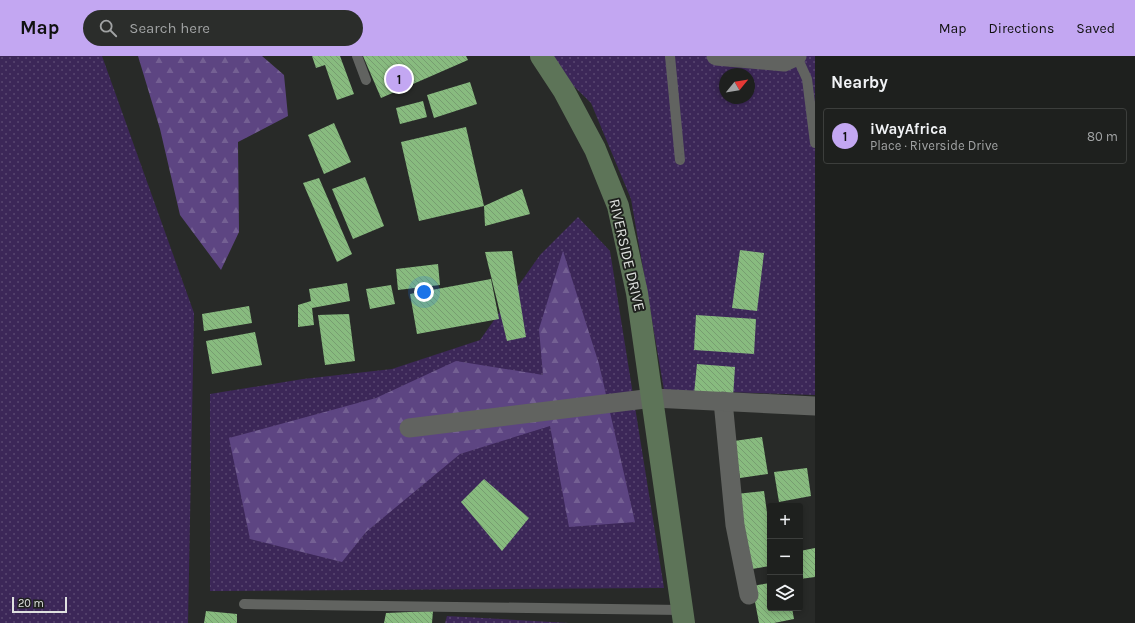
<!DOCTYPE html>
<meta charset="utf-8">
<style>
body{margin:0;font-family:Karla,sans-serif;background:#2b2d2b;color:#f1f3f6}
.controls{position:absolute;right:12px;bottom:12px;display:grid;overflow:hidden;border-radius:4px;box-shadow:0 2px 6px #0003}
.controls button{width:36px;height:36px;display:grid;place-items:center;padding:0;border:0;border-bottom:1px solid #3c3e3c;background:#1e201e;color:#f1f3f6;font:20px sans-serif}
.compass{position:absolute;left:719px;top:12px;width:36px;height:36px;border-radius:50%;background:#1e201e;box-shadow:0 2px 6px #0003;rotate:60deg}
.scale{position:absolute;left:12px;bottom:10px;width:55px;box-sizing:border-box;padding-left:4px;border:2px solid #dfe1df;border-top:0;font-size:11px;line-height:14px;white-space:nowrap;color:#dfe1df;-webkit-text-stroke:3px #1f211e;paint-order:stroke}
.you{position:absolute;left:424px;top:236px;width:14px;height:14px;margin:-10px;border:3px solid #fff;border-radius:50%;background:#1a73e8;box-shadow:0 0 0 6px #1a73e833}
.badge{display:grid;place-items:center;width:26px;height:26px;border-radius:50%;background:#c3a7f2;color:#111;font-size:13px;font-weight:700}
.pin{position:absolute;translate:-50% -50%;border:2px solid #fff;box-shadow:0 1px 4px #0006}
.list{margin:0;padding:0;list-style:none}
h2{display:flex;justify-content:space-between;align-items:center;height:52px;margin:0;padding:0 16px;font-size:17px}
h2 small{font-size:13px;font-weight:400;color:#a1a3a4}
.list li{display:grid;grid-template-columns:26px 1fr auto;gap:12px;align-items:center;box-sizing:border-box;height:56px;margin:0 8px 8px;padding:0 8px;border:1px solid #3c3e3c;border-radius:4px}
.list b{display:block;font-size:15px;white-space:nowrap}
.list p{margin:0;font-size:13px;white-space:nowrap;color:#a1a3a4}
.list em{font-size:13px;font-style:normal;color:#a1a3a4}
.icon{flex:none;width:22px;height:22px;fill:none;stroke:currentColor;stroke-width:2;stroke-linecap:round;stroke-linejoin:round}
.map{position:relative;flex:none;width:815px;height:567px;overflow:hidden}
header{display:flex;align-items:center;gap:24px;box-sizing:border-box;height:56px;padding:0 20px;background:#c3a7f2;color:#111}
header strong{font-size:19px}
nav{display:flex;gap:22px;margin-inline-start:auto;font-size:14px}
.search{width:280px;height:36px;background:#2b2d2b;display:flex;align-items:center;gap:10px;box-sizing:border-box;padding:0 14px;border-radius:22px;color:#a1a3a4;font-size:15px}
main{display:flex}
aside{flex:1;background:#1e201e}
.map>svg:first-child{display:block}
.grass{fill:url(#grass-dots);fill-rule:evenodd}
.forest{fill:url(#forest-firs)}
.building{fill:url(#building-back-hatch)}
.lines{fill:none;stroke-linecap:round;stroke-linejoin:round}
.lane{stroke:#616360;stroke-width:10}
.street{stroke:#616360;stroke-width:19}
.secondary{stroke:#5d7458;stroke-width:22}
.labels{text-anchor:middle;stroke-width:4;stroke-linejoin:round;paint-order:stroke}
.street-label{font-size:15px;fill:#dfe1df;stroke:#1f211e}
</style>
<header>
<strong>Map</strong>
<div class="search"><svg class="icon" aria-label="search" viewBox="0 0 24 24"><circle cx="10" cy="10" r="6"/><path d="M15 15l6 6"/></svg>Search here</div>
<nav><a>Map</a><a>Directions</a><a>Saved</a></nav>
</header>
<main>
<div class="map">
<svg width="815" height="567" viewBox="0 0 815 567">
<defs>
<pattern id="grass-dots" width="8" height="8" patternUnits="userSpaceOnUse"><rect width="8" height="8" fill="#3c2758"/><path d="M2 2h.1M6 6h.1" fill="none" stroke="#584670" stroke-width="1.8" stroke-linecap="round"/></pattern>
<pattern id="forest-firs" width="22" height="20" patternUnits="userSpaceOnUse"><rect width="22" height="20" fill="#5d4582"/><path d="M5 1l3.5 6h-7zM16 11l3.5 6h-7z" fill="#746093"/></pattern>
<pattern id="building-back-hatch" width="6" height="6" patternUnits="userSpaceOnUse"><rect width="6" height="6" fill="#88bb7f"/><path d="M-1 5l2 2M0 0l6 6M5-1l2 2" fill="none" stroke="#779d70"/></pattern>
</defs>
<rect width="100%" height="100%" fill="#282a28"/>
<g class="grass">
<polygon points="0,0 102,0 194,257 188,567 0,567"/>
<path d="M543,0h272v339l-151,-5 -33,-191 -40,-96zM725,18h24v24h-24z"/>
<polygon points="578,161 610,195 664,532 210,535 210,338 303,323 392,313 480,284 540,199"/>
<polygon points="447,560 569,567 445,567"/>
</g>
<g class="forest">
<polygon points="138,0 262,0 284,19 288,60 238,86 239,176 221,214 180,159 160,73"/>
<polygon points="563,195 599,308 635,466 569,471 550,370 460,398 366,476 342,506 250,483 229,382 376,342 456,305 543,319 539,273"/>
</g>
<g class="building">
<polygon points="312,0 340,0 354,38 337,44 325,9 316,12"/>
<polygon points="363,0 466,0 468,4 381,42"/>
<polygon points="470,26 477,48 434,62 427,39"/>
<polygon points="423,45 427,61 400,68 396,52"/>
<polygon points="334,67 351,106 324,118 308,79"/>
<polygon points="466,71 484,150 522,133 530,158 485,170 484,150 419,165 401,86"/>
<polygon points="365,121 384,170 353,183 332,133"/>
<polygon points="319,122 352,198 337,206 303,127"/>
<polygon points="740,194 764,197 757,255 732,252"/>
<polygon points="512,195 526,281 507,285 485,196"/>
<polygon points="438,208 440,229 398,234 396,213"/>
<polygon points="491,223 499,263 417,278 410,238"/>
<polygon points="347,227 350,245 312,252 314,269 298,271 298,249 311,245 309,233"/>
<polygon points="391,229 395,248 370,253 366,233"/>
<polygon points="249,250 252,267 204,275 202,258"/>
<polygon points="349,258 355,305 325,309 318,259"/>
<polygon points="696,259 756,263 754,298 694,294"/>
<polygon points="255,276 262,309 212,318 206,285"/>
<polygon points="697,308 735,311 733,341 694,338"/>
<polygon points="762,381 768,418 740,422 734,385"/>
<polygon points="807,412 811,440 779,446 774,416"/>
<polygon points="484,423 529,462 502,495 461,446"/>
<polygon points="764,435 770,478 770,510 746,514 736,438"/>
<polygon points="815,492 815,521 800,523 800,495"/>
<polygon points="770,527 770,552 792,552 794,563 774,567 759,567 752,530"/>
<polygon points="206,555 237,558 237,567 204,567"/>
<polygon points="433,555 432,567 384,567 386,557"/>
</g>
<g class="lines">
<g class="lane">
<polyline points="357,0 366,24"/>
<polyline points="670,0 680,104"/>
<polyline points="797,1 807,23 815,87"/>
<polyline points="244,548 681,554"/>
</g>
<g class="street">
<polyline points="716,0 784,6 797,0"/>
<polyline points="723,345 735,469 749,539"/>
<polyline points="409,372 653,342 815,350"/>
</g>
<polyline class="secondary" points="541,0 564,35 595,93 618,150 637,237 684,567"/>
</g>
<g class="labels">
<g class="street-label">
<text transform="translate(627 199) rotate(77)" y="5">RIVERSIDE DRIVE</text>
</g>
</g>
</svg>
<div class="controls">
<button>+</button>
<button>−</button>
<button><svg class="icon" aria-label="layers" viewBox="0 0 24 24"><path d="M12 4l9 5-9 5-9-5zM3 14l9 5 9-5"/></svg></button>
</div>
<svg class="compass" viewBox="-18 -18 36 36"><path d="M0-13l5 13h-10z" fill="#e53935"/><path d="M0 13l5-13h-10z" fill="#a1a3a4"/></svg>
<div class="scale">20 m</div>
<div class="you"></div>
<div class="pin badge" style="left:399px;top:23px">1</div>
</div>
<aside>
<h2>Nearby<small></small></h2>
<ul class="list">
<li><span class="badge">1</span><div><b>iWayAfrica</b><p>Place · Riverside Drive</p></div><em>80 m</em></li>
</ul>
</aside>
</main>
